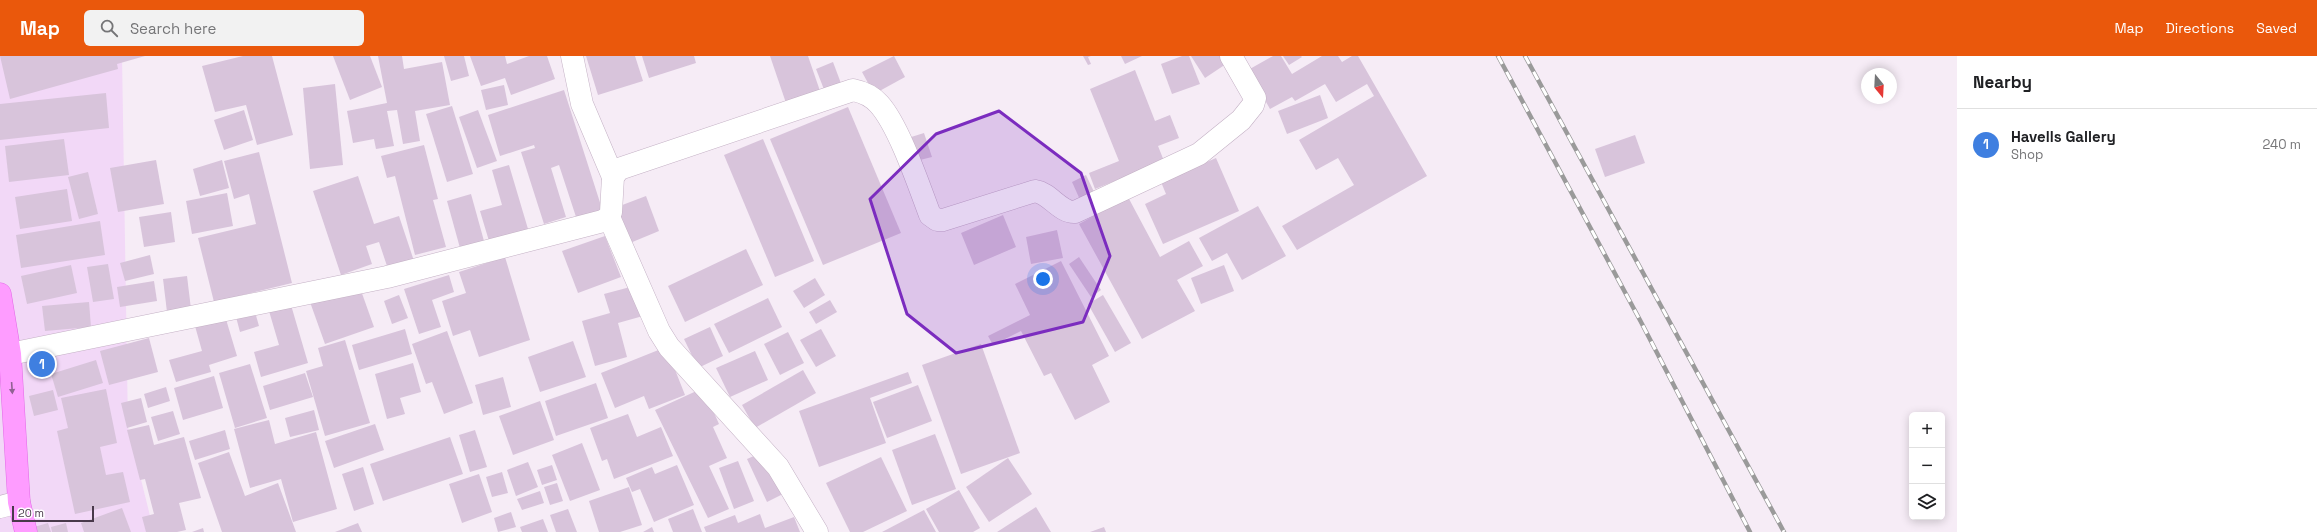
<!DOCTYPE html>
<meta charset="utf-8">
<style>
body{margin:0;font-family:"Space Grotesk",sans-serif;background:#f2f2f2;color:#202124}
.controls{position:absolute;right:12px;bottom:12px;display:grid;overflow:hidden;border-radius:6px;box-shadow:0 2px 10px #0003}
.controls button{width:36px;height:36px;display:grid;place-items:center;padding:0;border:0;border-bottom:1px solid #e0e0e0;background:#fff;color:#202124;font:20px sans-serif}
.compass{position:absolute;left:1861px;top:12px;width:36px;height:36px;border-radius:50%;background:#fff;box-shadow:0 2px 10px #0003;rotate:162deg}
.scale{position:absolute;left:12px;bottom:10px;width:82px;box-sizing:border-box;padding-left:4px;border:2px solid #49394b;border-top:0;font-size:11px;line-height:14px;white-space:nowrap;color:#49394b;-webkit-text-stroke:3px #fff;paint-order:stroke}
.you{position:absolute;left:1043px;top:223px;width:14px;height:14px;margin:-10px;border:3px solid #fff;border-radius:50%;background:#1a73e8;box-shadow:0 0 0 6px #1a73e833}
.badge{display:grid;place-items:center;width:26px;height:26px;border-radius:50%;background:#ea580c;color:#fff;font-size:13px;font-weight:700}
.pin{position:absolute;translate:-50% -50%;border:2px solid #fff;box-shadow:0 1px 4px #0006}
.list{margin:0;padding:0;list-style:none}
h2{display:flex;justify-content:space-between;align-items:center;height:52px;margin:0;padding:0 16px;font-size:17px}
h2 small{font-size:13px;font-weight:400;color:#757577}
.list li{display:grid;grid-template-columns:26px 1fr auto;gap:12px;align-items:center;box-sizing:border-box;height:72px;padding:0 16px;border-top:1px solid #e0e0e0}
.list b{display:block;font-size:15px;white-space:nowrap}
.list p{margin:0;font-size:13px;white-space:nowrap;color:#757577}
.list em{font-size:13px;font-style:normal;color:#757577}
.icon{flex:none;width:22px;height:22px;fill:none;stroke:currentColor;stroke-width:2;stroke-linecap:round;stroke-linejoin:round}
.map{position:relative;flex:none;width:1957px;height:476px;overflow:hidden}
header{display:flex;align-items:center;gap:24px;box-sizing:border-box;height:56px;padding:0 20px;background:#ea580c;color:#fff}
header strong{font-size:19px}
nav{display:flex;gap:22px;margin-inline-start:auto;font-size:14px}
.search{width:280px;height:36px;background:#f2f2f2;display:flex;align-items:center;gap:10px;box-sizing:border-box;padding:0 14px;border-radius:6px;color:#757577;font-size:15px}
main{display:flex}
aside{flex:1;background:#fff}
.map>svg:first-child{display:block}
.commercial{fill:#f2d8f7}
.building{fill:#d8c4db}
.lines{fill:none;stroke-linecap:round;stroke-linejoin:round}
.street-casing{stroke:#c4b1c5;stroke-width:23}
.primary-casing{stroke:#e269e6;stroke-width:23}
.street{stroke:#fff;stroke-width:22}
.primary{stroke:#fe9cff;stroke-width:22}
.rail-casing{stroke:#9a9a9a;stroke-width:4.5}
.rail{stroke:#fff;stroke-width:3;stroke-dasharray:9;stroke-linecap:butt}
.oneway{fill:#916193}
.marked{fill:#7b2cbf;fill-opacity:0.2;stroke:#7b2cbf;stroke-width:3;stroke-linejoin:round}
</style>
<header>
<strong>Map</strong>
<div class="search"><svg class="icon" aria-label="search" viewBox="0 0 24 24"><circle cx="10" cy="10" r="6"/><path d="M15 15l6 6"/></svg>Search here</div>
<nav><a>Map</a><a>Directions</a><a>Saved</a></nav>
</header>
<main>
<div class="map">
<svg width="1957" height="476" viewBox="0 0 1957 476">
<rect width="100%" height="100%" fill="#f6ecf6"/>
<polygon class="commercial" points="0,0 122,0 128,371 154,476 0,476"/>
<g class="building">
<polygon points="0,0 145,0 117,8 118,13 10,43"/>
<polygon points="243,0 272,0 293,79 257,89 246,49 215,56 202,10"/>
<polygon points="333,0 370,0 382,31 350,44"/>
<polygon points="378,0 402,0 404,13 442,6 450,49 415,55 420,85 403,88 397,54 387,55 394,90 376,93 374,83 353,87 347,55 387,47"/>
<polygon points="444,0 464,0 469,20 451,25"/>
<polygon points="470,0 505,0 507,8 529,0 547,0 555,23 511,39 505,22 481,30"/>
<polygon points="586,0 635,0 643,25 598,39"/>
<polygon points="642,0 694,0 696,7 649,22"/>
<polygon points="770,0 808,0 820,35 786,47"/>
<polygon points="894,0 905,21 874,38 862,16"/>
<polygon points="1083,0 1091,0 1088,1 1091,8 1088,9"/>
<polygon points="1121,0 1142,0 1125,8"/>
<polygon points="1182,0 1189,0 1200,28 1172,38 1161,8"/>
<polygon points="1191,0 1225,0 1229,6 1205,22"/>
<polygon points="1273,0 1281,0 1292,18 1322,0 1338,0 1342,6 1352,0 1358,0 1427,120 1297,194 1282,170 1354,129 1338,102 1316,114 1299,84 1374,40 1367,28 1336,46 1325,28 1295,45 1292,41 1270,53 1248,14"/>
<polygon points="1283,0 1301,0 1302,1 1289,9"/>
<polygon points="833,6 842,30 825,36 816,13"/>
<polygon points="1135,14 1155,65 1170,59 1179,82 1158,90 1164,105 1095,133 1089,117 1119,105 1090,33"/>
<polygon points="335,28 343,109 310,113 303,32"/>
<polygon points="504,29 508,49 486,54 481,34"/>
<polygon points="564,34 604,159 578,167 559,109 551,112 566,161 544,168 521,96 535,92 534,89 500,100 488,59"/>
<polygon points="106,37 109,72 0,84 0,48"/>
<polygon points="1320,39 1328,62 1287,78 1278,55"/>
<polygon points="452,50 473,118 447,126 426,58"/>
<polygon points="848,51 901,177 823,209 770,83"/>
<polygon points="244,54 253,84 224,94 214,64"/>
<polygon points="478,54 497,105 477,112 459,61"/>
<polygon points="924,77 932,101 916,105 908,82"/>
<polygon points="1635,79 1645,107 1605,121 1595,93"/>
<polygon points="64,83 69,119 9,126 5,90"/>
<polygon points="763,83 814,205 775,221 724,99"/>
<polygon points="424,89 438,143 433,144 446,191 415,199 395,120 387,122 381,100"/>
<polygon points="259,96 292,227 214,246 198,182 256,168 249,138 234,143 224,105"/>
<polygon points="1216,102 1239,155 1163,188 1145,148 1166,138 1161,126"/>
<polygon points="156,104 164,148 118,156 110,112"/>
<polygon points="222,104 229,132 200,140 193,113"/>
<polygon points="509,109 528,173 489,185 480,155 502,149 492,114"/>
<polygon points="88,116 98,158 79,163 68,121"/>
<polygon points="1086,119 1096,140 1081,146 1072,126"/>
<polygon points="358,120 374,168 399,160 415,208 389,216 379,186 366,190 372,208 341,219 313,135"/>
<polygon points="67,133 72,165 20,173 15,141"/>
<polygon points="227,137 233,170 192,178 186,145"/>
<polygon points="471,138 484,185 460,192 447,145"/>
<polygon points="646,140 659,175 630,187 617,151"/>
<polygon points="1128,141 1160,201 1189,185 1203,210 1177,224 1195,255 1142,283 1079,168"/>
<polygon points="1258,150 1286,200 1242,224 1227,197 1212,205 1199,182"/>
<polygon points="171,156 175,186 144,191 139,161"/>
<polygon points="1003,159 1016,191 974,209 961,177"/>
<polygon points="100,165 105,199 21,212 16,179"/>
<polygon points="1057,174 1063,202 1031,208 1026,181"/>
<polygon points="605,180 621,221 578,237 562,195"/>
<polygon points="746,193 763,229 685,266 668,230"/>
<polygon points="150,199 154,218 125,225 120,207"/>
<polygon points="505,201 530,284 479,301 470,274 453,280 442,245 466,237 459,216"/>
<polygon points="1079,201 1101,234 1091,241 1069,208"/>
<polygon points="1061,205 1109,300 1092,309 1110,346 1075,364 1051,317 1044,320 1021,275 993,289 988,280 1030,259 1015,228"/>
<polygon points="108,208 114,243 93,246 87,211"/>
<polygon points="71,209 77,237 27,248 21,220"/>
<polygon points="1224,209 1234,235 1201,248 1191,222"/>
<polygon points="449,219 454,236 432,244 441,271 419,278 404,233"/>
<polygon points="187,220 191,253 167,256 163,223"/>
<polygon points="815,222 825,239 804,252 793,235"/>
<polygon points="154,225 157,245 120,251 117,231"/>
<polygon points="359,229 374,271 325,288 310,246"/>
<polygon points="634,230 643,260 618,267 627,301 595,310 582,265 610,257 604,238"/>
<polygon points="399,239 408,262 392,268 384,245"/>
<polygon points="1103,239 1131,287 1115,296 1088,248"/>
<polygon points="768,242 782,271 729,297 714,268"/>
<polygon points="830,244 837,256 816,268 809,256"/>
<polygon points="89,246 91,271 45,275 42,250"/>
<polygon points="291,249 308,307 261,321 254,296 279,289 269,255"/>
<polygon points="255,256 259,270 240,276 236,261"/>
<polygon points="225,260 237,300 209,309 211,316 176,326 169,304 202,295 195,270"/>
<polygon points="710,271 723,300 698,312 684,283"/>
<polygon points="405,273 412,298 359,314 352,289"/>
<polygon points="821,273 836,300 816,311 800,284"/>
<polygon points="447,275 473,347 444,358 432,326 426,328 412,288"/>
<polygon points="788,276 804,307 780,319 764,288"/>
<polygon points="149,282 158,316 109,329 100,295"/>
<polygon points="345,284 370,367 325,380 306,315 323,310 318,292"/>
<polygon points="573,285 586,321 540,336 528,301"/>
<polygon points="981,288 1020,397 961,418 922,309"/>
<polygon points="666,291 685,339 649,353 644,340 615,352 601,317"/>
<polygon points="755,295 768,324 730,341 716,312"/>
<polygon points="96,304 103,327 58,341 51,318"/>
<polygon points="413,307 421,336 400,342 405,358 387,363 375,318"/>
<polygon points="250,308 267,362 235,372 219,317"/>
<polygon points="803,314 816,337 755,372 742,349"/>
<polygon points="908,316 912,327 870,342 886,387 819,411 799,355"/>
<polygon points="305,317 313,341 270,354 263,330"/>
<polygon points="214,320 223,352 183,364 174,332"/>
<polygon points="503,321 511,351 483,359 475,329"/>
<polygon points="596,327 608,362 556,380 545,345"/>
<polygon points="918,329 932,365 887,382 873,346"/>
<polygon points="166,331 170,345 148,352 144,338"/>
<polygon points="703,332 719,368 713,371 727,402 709,410 729,453 708,462 655,354"/>
<polygon points="106,333 117,387 100,391 106,419 123,416 130,446 75,458 57,375 68,372 61,342"/>
<polygon points="53,334 58,354 34,360 29,340"/>
<polygon points="141,342 147,366 127,372 121,347"/>
<polygon points="540,345 554,384 513,399 499,360"/>
<polygon points="314,354 319,374 290,381 285,362"/>
<polygon points="173,355 180,378 158,385 151,361"/>
<polygon points="628,358 637,381 661,371 673,400 614,423 607,403 602,405 590,372"/>
<polygon points="269,364 275,388 316,376 337,453 293,466 281,423 250,432 234,373"/>
<polygon points="375,368 384,394 334,412 325,385"/>
<polygon points="149,369 154,389 184,381 201,442 179,447 186,474 177,476 146,476 142,461 154,458 145,423 140,424 127,374"/>
<polygon points="225,374 230,393 195,404 189,385"/>
<polygon points="475,374 487,411 470,416 459,379"/>
<polygon points="935,378 956,433 912,449 892,394"/>
<polygon points="450,381 463,418 383,445 370,408"/>
<polygon points="582,387 600,434 570,445 552,399"/>
<polygon points="229,396 245,440 278,427 296,476 222,476 198,407"/>
<polygon points="763,396 783,438 767,446 747,403"/>
<polygon points="881,401 907,455 863,476 850,476 826,427"/>
<polygon points="1008,402 1032,438 989,466 966,431"/>
<polygon points="738,405 754,445 734,453 719,412"/>
<polygon points="528,406 538,431 516,440 507,414"/>
<polygon points="552,409 557,424 542,429 537,414"/>
<polygon points="677,409 694,449 654,466 640,433 632,436 626,422 652,411 655,418"/>
<polygon points="363,411 374,448 354,455 342,418"/>
<polygon points="502,416 508,437 492,441 486,421"/>
<polygon points="479,418 492,456 462,467 449,428"/>
<polygon points="557,427 563,445 550,449 544,431"/>
<polygon points="629,431 642,469 620,476 599,476 589,445"/>
<polygon points="959,434 980,472 973,476 939,476 926,453"/>
<polygon points="540,435 544,447 522,454 517,443"/>
<polygon points="1036,451 1051,476 997,476"/>
<polygon points="122,452 131,476 84,476 81,467"/>
<polygon points="568,453 577,476 556,476 550,459"/>
<polygon points="693,453 702,476 673,476 668,463"/>
<polygon points="924,454 936,476 882,476"/>
<polygon points="511,456 516,471 498,476 494,462"/>
<polygon points="760,458 765,472 794,461 800,476 706,476 704,471 735,459 738,467"/>
<polygon points="543,463 548,476 522,476 520,471"/>
<polygon points="48,467 51,476 35,476 34,471"/>
<polygon points="66,467 68,476 52,476 51,471"/>
<polygon points="358,467 362,476 335,476"/>
<polygon points="652,471 654,476 643,476"/>
<polygon points="1104,471 1106,476 1090,476"/>
<polygon points="203,472 204,476 192,476"/>
</g>
<g class="lines">
<defs>
<g id="street">
<polyline points="572,0 582,48 613,121"/>
<polyline points="609,161 659,275 669,291 778,411 817,476"/>
<path d="M10,298l377,-77 216,-56 6,-4 2,-5 2,-35 6,-8 234,-79c10,2 19,6 26,14 20,22 40,82 51,111l7,5h6l92,-29c15,2 25,22 40,21l124,-58 42,-34 12,-15 2,-7 -24,-42"/>
<polyline points="0,451 19,446"/>
</g>
<polyline id="primary" points="0,238 10,298 19,446 26,476"/>
</defs>
<use href="#street" class="street-casing"/>
<use href="#primary" class="primary-casing"/>
<use href="#street" class="street"/>
<use href="#primary" class="primary"/>
<defs>
<g id="rail">
<polyline points="1498,0 1641,266 1750,476"/>
<polyline points="1525,0 1784,476"/>
</g>
</defs>
<use href="#rail" class="rail-casing"/>
<use href="#rail" class="rail"/>
</g>
<defs><path id="oneway-solid" d="M-6-.8H1V-3.2L6.5 0L1 3.2V.8H-6Z"/></defs>
<use class="oneway" href="#oneway-solid" transform="translate(12 332) rotate(86)"/>
<path class="marked" d="M999,55l82,62 29,83 -27,66 -127,31 -49,-39 -37,-115 66,-65z"/>
</svg>
<div class="controls">
<button>+</button>
<button>−</button>
<button><svg class="icon" aria-label="layers" viewBox="0 0 24 24"><path d="M12 4l9 5-9 5-9-5zM3 14l9 5 9-5"/></svg></button>
</div>
<svg class="compass" viewBox="-18 -18 36 36"><path d="M0-13l5 13h-10z" fill="#e53935"/><path d="M0 13l5-13h-10z" fill="#757577"/></svg>
<div class="scale">20 m</div>
<div class="you"></div>
<div class="pin badge" style="left:42px;top:308px;background:#3f7fe0">1</div>
</div>
<aside>
<h2>Nearby<small></small></h2>
<ul class="list">
<li><span class="badge" style="background:#3f7fe0">1</span><div><b>Havells Gallery</b><p>Shop</p></div><em>240 m</em></li>
</ul>
</aside>
</main>
